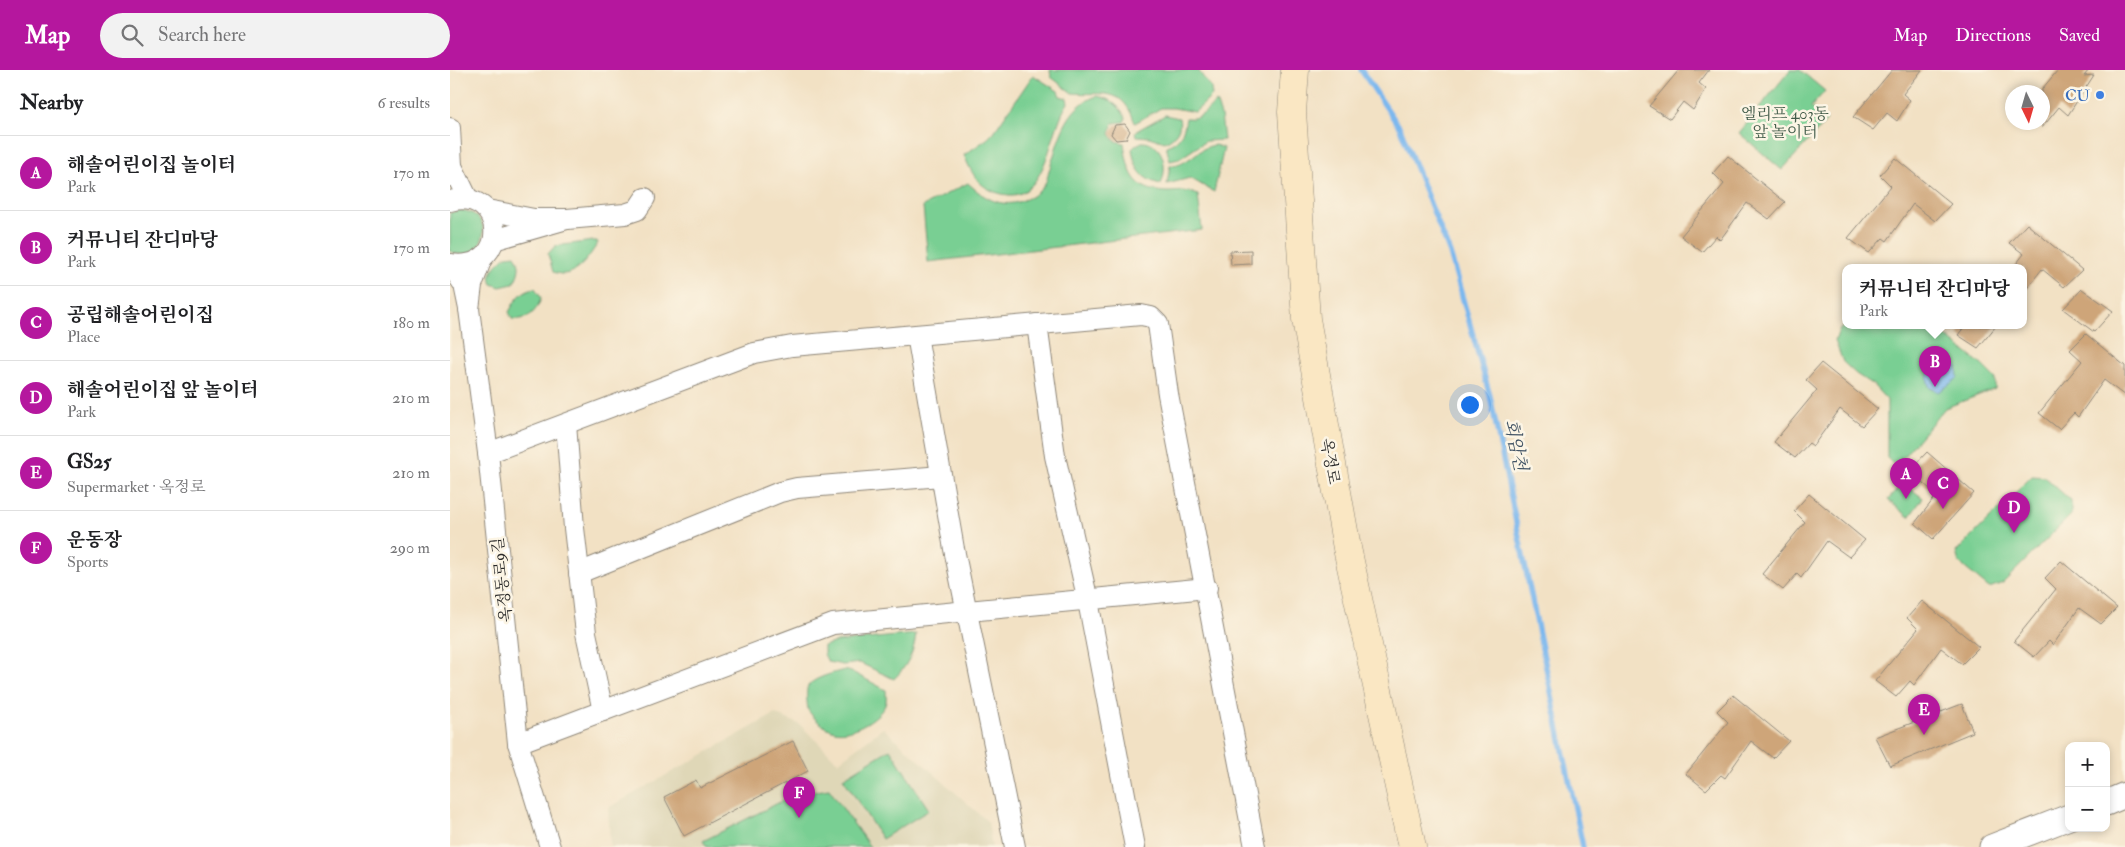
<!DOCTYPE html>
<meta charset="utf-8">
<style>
body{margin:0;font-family:"IM FELL Double Pica","Noto Serif KR",serif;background:#f2f2f2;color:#202124}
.controls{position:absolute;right:15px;bottom:15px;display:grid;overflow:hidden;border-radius:10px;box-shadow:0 2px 8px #0003}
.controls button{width:45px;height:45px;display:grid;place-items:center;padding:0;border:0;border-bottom:1px solid #e0e0e0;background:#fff;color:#202124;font:25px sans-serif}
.compass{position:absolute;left:1555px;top:15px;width:45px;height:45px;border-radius:50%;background:#fff;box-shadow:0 2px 8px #0003;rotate:175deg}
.you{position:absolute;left:1019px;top:334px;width:18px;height:18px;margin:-12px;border:4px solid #fff;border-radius:50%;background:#1a73e8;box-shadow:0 0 0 8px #1a73e833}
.badge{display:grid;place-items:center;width:32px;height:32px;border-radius:50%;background:#b5179e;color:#fff;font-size:16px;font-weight:700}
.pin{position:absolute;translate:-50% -41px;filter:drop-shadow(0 1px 2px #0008)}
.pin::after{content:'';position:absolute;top:26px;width:18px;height:15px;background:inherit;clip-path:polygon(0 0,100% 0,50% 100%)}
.popup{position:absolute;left:1392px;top:194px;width:185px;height:65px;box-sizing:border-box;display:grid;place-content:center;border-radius:10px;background:#fff;filter:drop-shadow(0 1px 4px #0005);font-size:16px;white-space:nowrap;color:#757577}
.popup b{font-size:19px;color:#202124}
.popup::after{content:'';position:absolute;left:50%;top:100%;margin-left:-10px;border:10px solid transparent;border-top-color:#fff}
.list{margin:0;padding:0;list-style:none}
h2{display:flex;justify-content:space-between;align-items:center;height:65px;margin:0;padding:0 20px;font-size:21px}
h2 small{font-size:16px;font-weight:400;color:#757577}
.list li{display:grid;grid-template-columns:32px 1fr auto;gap:15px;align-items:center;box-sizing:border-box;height:75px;padding:0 20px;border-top:1px solid #e0e0e0}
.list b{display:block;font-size:19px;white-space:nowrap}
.list p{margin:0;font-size:16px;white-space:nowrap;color:#757577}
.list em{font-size:16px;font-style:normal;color:#757577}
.icon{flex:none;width:28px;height:28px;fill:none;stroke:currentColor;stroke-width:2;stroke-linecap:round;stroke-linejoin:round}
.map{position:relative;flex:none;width:1675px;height:777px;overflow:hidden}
header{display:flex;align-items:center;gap:30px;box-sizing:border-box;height:70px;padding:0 25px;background:#b5179e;color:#fff}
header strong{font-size:24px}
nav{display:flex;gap:28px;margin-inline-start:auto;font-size:18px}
.search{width:350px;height:45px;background:#f2f2f2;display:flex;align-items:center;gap:12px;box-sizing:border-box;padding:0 18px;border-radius:28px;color:#757577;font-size:19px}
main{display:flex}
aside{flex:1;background:#fff}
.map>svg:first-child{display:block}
.built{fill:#dfd7b7}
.green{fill:#79cf93;stroke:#527d5f}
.water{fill:#7cb8ee;stroke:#54728c}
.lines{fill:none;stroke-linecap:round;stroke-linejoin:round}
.stream{stroke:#7cb8ee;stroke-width:5.5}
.building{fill:#cea579}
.minor-casing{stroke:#8e8678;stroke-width:22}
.tertiary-casing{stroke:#8e8678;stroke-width:27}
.secondary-casing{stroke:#8e8678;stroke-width:29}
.minor{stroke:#fff;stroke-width:20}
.tertiary{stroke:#fff;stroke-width:25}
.secondary{stroke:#fae7c3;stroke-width:28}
.shop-dot{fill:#3f7fe0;stroke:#fcf5e5;stroke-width:2}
.labels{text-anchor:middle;stroke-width:5;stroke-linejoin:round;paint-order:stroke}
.shop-label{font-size:16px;fill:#366cbe;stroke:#fcf5e5;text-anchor:end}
.park-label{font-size:16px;fill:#425c4a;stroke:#fcf5e5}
.street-label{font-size:16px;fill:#2b2b2b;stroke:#fcf5e5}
.water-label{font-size:18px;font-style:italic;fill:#435566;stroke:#fcf5e5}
</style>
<header>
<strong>Map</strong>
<div class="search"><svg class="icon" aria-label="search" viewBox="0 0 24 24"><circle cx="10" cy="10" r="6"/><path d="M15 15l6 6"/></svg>Search here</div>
<nav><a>Map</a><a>Directions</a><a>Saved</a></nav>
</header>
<main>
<aside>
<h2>Nearby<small>6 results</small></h2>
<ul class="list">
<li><span class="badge">A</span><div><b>해솔어린이집 놀이터</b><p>Park</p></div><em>170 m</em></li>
<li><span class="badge">B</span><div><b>커뮤니티 잔디마당</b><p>Park</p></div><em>170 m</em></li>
<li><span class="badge">C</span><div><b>공립해솔어린이집</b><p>Place</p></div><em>180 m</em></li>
<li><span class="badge">D</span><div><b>해솔어린이집 앞 놀이터</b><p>Park</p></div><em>210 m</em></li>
<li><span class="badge">E</span><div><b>GS25</b><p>Supermarket · 옥정로</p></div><em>210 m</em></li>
<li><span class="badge">F</span><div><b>운동장</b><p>Sports</p></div><em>290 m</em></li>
</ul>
</aside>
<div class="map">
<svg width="1675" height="777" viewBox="0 0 1675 777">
<rect width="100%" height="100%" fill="#fcf5e5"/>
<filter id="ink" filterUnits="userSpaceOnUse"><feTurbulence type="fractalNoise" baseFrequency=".02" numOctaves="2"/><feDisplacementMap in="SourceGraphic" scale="10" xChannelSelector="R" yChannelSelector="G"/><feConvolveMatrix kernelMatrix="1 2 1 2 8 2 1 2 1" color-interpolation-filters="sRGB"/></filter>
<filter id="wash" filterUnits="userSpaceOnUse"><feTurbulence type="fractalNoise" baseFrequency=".0096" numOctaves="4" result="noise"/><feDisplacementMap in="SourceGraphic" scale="20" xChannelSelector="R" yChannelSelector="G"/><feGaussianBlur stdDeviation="1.12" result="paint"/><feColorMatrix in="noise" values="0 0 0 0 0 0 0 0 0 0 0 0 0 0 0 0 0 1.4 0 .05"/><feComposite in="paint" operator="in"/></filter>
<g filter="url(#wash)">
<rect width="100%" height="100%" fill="#f2e1c4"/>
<polygon class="built" points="325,644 349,654 388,692 433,658 538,752 542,777 160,777 158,738"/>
<g class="green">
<path d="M600,0h148l13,18 1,8 -17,16 -21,-4h-13l-26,15c-13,-38 -32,-27 -63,-30l-21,-16z"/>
<polygon points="1340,0 1350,0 1375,21 1361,37 1377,50 1332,100 1289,63"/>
<path d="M583,5l25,16 2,5 7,2 1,5c-19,27 -21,102 -66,91 -23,-5 -30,-20 -38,-39l23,-16 7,-7z"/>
<path d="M647,26c13,2 23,10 29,22l-2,4 -11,1 -3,11 5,7 9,2c4,29 9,48 43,49 14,0 17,-3 31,3l4,35 -274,32 -5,-56 45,-23c17,16 35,27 58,16 6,-2 15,-8 18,-14 3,-4 4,-10 5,-14 10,-30 15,-64 48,-75z"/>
<path d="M766,32l5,13 3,25 -18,1 -27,18 -9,2 -4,-15c14,-4 18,-14 20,-28 15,2 20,-7 30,-16z"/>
<path d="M715,45l14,3c3,11 -4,19 -14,24l-16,-5 -12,-1 -2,-3 3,-3z"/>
<path d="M692,72c22,0 26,26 19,42 -20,-4 -26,-16 -29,-35l4,-4z"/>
<path d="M765,75l9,3 -10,44 -24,-14 -23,6 3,-18c19,0 27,-19 45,-21z"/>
<path d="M9,140c43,3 22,59 -9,41v-38z"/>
<path d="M143,171h4l1,2c-10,15 -23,38 -45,29l-5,-18 7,-8z"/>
<path d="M65,185c7,10 4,19 -2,29l-13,3 -8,-3c-6,-12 7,-20 14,-28z"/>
<path d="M85,218l6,10c-4,14 -14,23 -29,21l-3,-7c6,-11 12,-22 26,-24z"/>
<polygon points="1396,255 1483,256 1532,295 1545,308 1545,319 1495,338 1448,393 1442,393 1437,388 1437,330 1423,315 1406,304 1393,292 1385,271 1389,260"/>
<polygon points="1582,406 1595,407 1621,431 1621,445 1553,513 1539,518 1509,493 1506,482"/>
<polygon points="1453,413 1473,428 1459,447 1438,430"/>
<path d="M466,564c-2,19 -9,32 -22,45l-34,-16 -17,2 -15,-3 -4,-8v-8l12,-4z"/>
<path d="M395,600l9,3 32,17c0,5 1,10 -1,15 -6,14 -35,30 -50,26 -11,-3 -21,-12 -27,-21 -1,-7 -2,-15 -1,-21 1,-10 29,-17 38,-19z"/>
<polygon points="440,679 479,740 432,769 393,708"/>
<polygon points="379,719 420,777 257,777 253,771 344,725"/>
</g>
<path class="water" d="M1493,286l14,10 1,12 -19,14 -9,-4c-6,-11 0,-19 5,-29z"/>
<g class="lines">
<polyline class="stream" points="911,0 950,58 1000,183 1040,326 1133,777"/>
</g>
<g id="blocks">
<g class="building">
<polygon points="1229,0 1259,0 1249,13 1256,19 1243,40 1233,32 1220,49 1199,36"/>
<polygon points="1442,0 1472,0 1453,24 1460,30 1447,51 1437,43 1423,60 1403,47"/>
<polygon points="1608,0 1639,0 1634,6 1644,5 1618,45 1609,37 1592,58 1592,19"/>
<polygon points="675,54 680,61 676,69 666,70 661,64 665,55"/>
<polygon points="1278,86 1335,132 1319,149 1297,133 1270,170 1266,166 1252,182 1231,166 1274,114 1263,103"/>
<polygon points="1445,88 1501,134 1485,151 1463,134 1437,171 1433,168 1419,183 1398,168 1441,116 1430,105"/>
<polygon points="1577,154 1632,200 1614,217 1592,199 1574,222 1574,198 1563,198 1574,184 1559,173"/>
<polygon points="801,180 801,194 781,195 780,181"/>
<polygon points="1632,219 1663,241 1644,262 1613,239"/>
<polygon points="1515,256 1546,256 1528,278 1508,265"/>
<polygon points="1636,264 1675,296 1675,326 1654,310 1628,347 1624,343 1609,359 1589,343 1632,291 1620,280"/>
<polygon points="1371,293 1428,339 1412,356 1390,339 1363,376 1359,373 1345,388 1324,372 1367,320 1356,310"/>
<polygon points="1477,382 1524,423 1483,469 1465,453 1487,425 1459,401"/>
<polygon points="1359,424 1415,470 1399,487 1377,471 1351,508 1347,504 1333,520 1312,504 1355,452 1344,441"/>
<polygon points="1611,491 1667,538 1651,554 1629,538 1603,575 1599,571 1584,587 1564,571 1606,519 1595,508"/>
<polygon points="1472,531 1529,577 1512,594 1491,578 1464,615 1460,611 1446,627 1425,611 1468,559 1457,548"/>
<polygon points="1283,625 1339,671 1323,688 1301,671 1275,708 1271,705 1256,720 1236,704 1278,652 1267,641"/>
<polygon points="1512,634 1523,662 1440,696 1425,667"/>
<polygon points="343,671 358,701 234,766 214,727 246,710 250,718"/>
</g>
</g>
</g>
<g filter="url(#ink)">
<use href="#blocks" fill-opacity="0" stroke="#8e8678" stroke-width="1"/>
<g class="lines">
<defs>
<g id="minor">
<polyline points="0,58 2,96"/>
<polyline points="0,106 2,96 18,129"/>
<path d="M0,131c55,-15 63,72 0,63"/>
<polyline points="37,140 84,149 117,149 44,170"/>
<polyline points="117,149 175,144 187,140 195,128"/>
<polyline points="0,194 14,215 19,239 22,215 32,188"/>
<polyline points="19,239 38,383 68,673 100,777"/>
<polyline points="587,254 605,386 638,531 685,777"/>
<polyline points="467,265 504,479 565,777"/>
<polyline points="116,354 124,458 136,563 153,641"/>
<polyline points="38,383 304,283 342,276 691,245 701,247 708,254 718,324 805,777"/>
<polyline points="129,503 330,422 347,418 491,406"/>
<polyline points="68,673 383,554 757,518"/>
</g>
<g id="tertiary">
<polyline points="1656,733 1675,725"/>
<polyline points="1542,777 1619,747"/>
</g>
<polyline id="secondary" points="845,0 842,42 856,249 897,478 962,777"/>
</defs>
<use href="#minor" class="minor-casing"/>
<use href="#tertiary" class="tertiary-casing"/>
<use href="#secondary" class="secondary-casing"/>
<use href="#minor" class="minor"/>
<use href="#tertiary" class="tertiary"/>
<use href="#secondary" class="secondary"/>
</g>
</g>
<circle class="shop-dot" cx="1650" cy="25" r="5"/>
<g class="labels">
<g class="shop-label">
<text x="1640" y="31">CU</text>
</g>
<g class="park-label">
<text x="1335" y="49">엘리프 403동<tspan x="1335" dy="18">앞 놀이터</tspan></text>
</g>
<g class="street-label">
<text transform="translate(881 391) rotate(80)" y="6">옥정로</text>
<text transform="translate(51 510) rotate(-96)" y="6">옥정동로9길</text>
</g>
<g class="water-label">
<text transform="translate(1066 375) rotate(78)" y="6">회암천</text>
</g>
</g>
</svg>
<div class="controls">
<button>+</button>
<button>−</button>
</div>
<svg class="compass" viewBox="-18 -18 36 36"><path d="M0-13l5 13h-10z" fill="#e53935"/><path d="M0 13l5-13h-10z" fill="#757577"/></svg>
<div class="you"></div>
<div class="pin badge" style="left:1456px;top:429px">A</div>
<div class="pin badge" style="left:1485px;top:317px">B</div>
<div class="popup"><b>커뮤니티 잔디마당</b>Park</div>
<div class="pin badge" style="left:1493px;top:439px">C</div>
<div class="pin badge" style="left:1564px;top:463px">D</div>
<div class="pin badge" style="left:1474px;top:665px">E</div>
<div class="pin badge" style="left:349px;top:748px">F</div>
</div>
</main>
